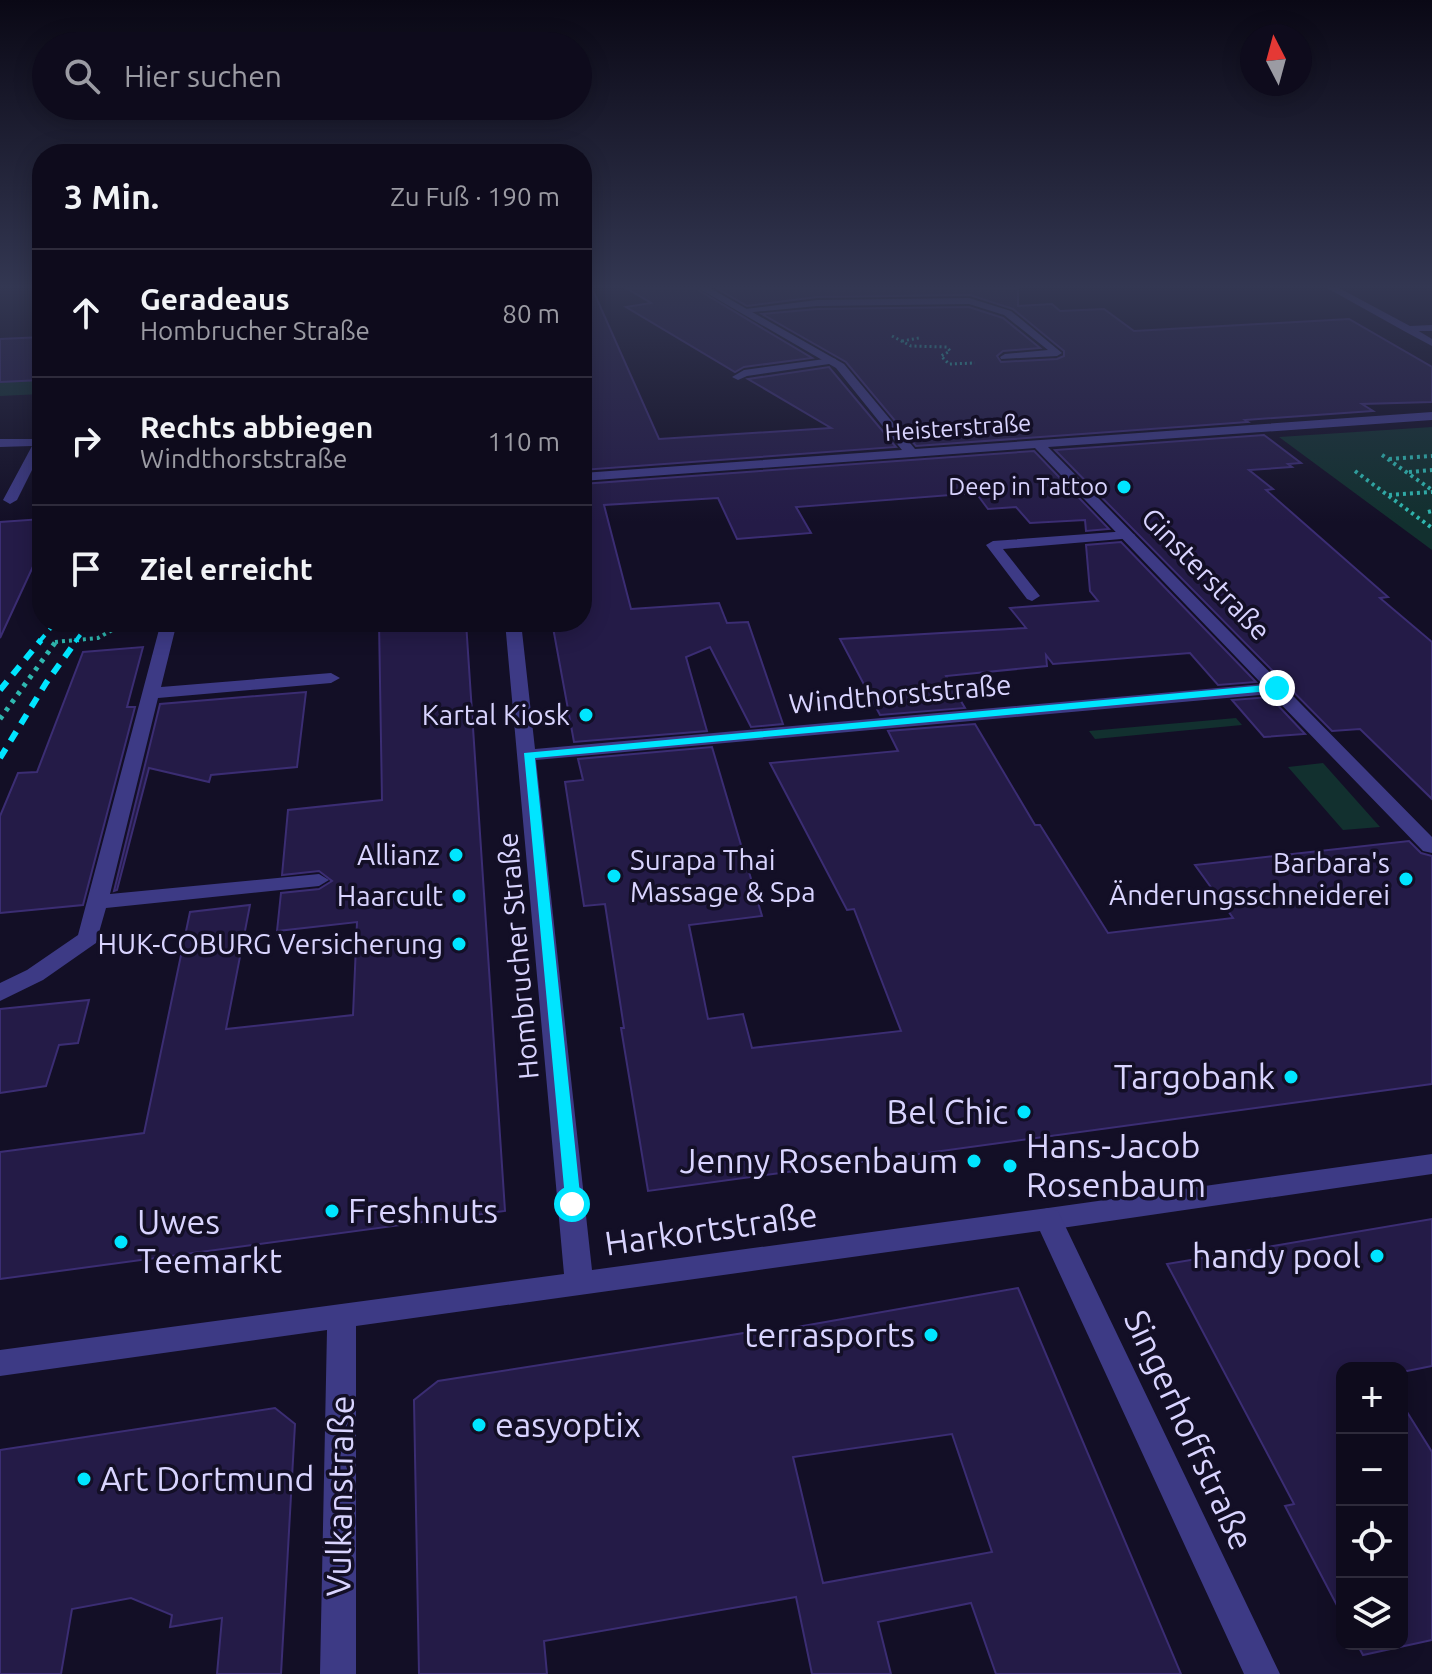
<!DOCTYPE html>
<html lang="de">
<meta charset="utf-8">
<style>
body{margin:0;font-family:Ubuntu,sans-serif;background:#1c1929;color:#f1f3f6}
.controls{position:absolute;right:24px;bottom:24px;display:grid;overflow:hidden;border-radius:16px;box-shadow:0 4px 20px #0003}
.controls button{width:72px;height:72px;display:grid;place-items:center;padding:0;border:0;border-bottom:2px solid #2e2b3b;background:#0e0b1c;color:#f1f3f6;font:40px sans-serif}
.compass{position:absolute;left:1240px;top:24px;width:72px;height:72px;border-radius:50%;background:#0e0b1c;box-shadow:0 4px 20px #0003;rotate:354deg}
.stop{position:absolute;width:24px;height:24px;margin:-18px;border:6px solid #00e5ff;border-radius:50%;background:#fff}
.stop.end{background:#00e5ff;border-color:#fff;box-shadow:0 2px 8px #0008}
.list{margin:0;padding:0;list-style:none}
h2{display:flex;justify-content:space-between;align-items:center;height:104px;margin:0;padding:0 32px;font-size:34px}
h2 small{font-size:26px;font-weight:400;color:#9b9ba3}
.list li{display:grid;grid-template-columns:52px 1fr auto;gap:24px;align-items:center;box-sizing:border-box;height:128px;padding:0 32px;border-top:2px solid #2e2b3b}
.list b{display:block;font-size:30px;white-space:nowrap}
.list p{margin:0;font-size:26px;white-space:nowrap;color:#9b9ba3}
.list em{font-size:26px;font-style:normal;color:#9b9ba3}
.icon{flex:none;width:44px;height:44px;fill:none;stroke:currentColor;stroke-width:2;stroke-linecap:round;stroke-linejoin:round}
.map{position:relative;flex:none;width:1432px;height:1674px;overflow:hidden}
.search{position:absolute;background:#0e0b1c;box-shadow:0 4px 20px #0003;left:32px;top:32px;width:560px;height:88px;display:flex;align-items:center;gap:20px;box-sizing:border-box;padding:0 28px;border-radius:44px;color:#9b9ba3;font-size:30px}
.panel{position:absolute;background:#0e0b1c;box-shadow:0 4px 20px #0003;left:32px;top:144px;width:560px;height:488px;border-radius:32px}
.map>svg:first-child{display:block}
.green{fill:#12302f}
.building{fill:#241b47;stroke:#3b2d73;stroke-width:2;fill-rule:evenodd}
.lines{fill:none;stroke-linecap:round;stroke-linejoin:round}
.path-far2{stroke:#2fb8b0;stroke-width:3;stroke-dasharray:2 3;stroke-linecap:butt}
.path-far1{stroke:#2fb8b0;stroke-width:4;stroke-dasharray:3 4;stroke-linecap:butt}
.path{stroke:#2fb8b0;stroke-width:5;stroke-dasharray:4 6;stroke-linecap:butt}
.service{fill:#3d3a85;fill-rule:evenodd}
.pedestrian{fill:#3d3a85;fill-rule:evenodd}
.minor{fill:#3d3a85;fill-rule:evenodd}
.tertiary{fill:#3d3a85;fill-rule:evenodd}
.rail-far1{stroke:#00e5ff;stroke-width:4;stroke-dasharray:9 7;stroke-linecap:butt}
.rail{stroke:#00e5ff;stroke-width:6;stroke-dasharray:11 9;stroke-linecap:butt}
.route{fill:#00e5ff}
.poi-dot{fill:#00e5ff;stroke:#130f26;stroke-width:3}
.labels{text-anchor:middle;stroke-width:7;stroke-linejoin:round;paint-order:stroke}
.far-street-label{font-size:24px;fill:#d9d4ff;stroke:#130f26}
.far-poi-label{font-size:24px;fill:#d9d4ff;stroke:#130f26;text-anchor:end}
.street-label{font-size:28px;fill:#d9d4ff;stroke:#130f26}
.poi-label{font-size:28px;fill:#d9d4ff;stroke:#130f26;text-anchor:end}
.near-poi-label{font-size:34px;fill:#d9d4ff;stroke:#130f26;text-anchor:end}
.near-street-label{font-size:34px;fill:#d9d4ff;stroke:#130f26}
</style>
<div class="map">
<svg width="1432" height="1674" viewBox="0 0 1432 1674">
<rect width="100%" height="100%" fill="#130f26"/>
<g class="green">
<polygon points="42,380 42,394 0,396 0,382"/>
<polygon points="1432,427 1432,550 1279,437"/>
<polygon points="1236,718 1242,725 1095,739 1089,731"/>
<polygon points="1323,763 1380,827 1343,830 1288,767"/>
</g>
<g class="building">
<polygon points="582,288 592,288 659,439 831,428 748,379 829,367 896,447 582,470"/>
<polygon points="626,288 695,288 812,358 744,367 735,372 626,307 651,303"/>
<polygon points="716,288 1018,288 1018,306 1052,304 1060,311 1104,309 1134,331 1349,319 1432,367 1432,402 1362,404 1373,411 1245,420 1248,422 916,446 846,362 762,314 817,309 969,307 1003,318 1040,348 1003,351 997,356 1001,362 1057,359 1064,356 1064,351 1013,309 970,295 817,297 747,306"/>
<polygon points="42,337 42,380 0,382 0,339"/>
<polygon points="1264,435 1301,463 1288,464 1292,467 1249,470 1273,489 1266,490 1388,597 1380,598 1432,642 1432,799 1360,729 1332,731 1055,450"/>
<polygon points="1034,451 1109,529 1086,531 1085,520 1030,523 1016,507 988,509 976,493 796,507 811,533 737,539 718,498 604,505 631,609 719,603 727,623 748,622 783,724 751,727 710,647 686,657 707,731 574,742 552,622 582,622 582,484"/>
<polygon points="42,519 42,547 0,638 0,522"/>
<polygon points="1121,542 1256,682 1218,685 1190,653 1053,664 1046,655 1047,666 946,676 965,708 880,715 840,639 1026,628 1010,608 1098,601 1090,591 1086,545"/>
<polygon points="379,622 466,622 505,1211 0,1279 0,1152 144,1133 190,912 250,905 226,1029 353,1015 357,922 277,931 281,893 319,889 332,881 319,871 282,875 288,810 382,800"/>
<polygon points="143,647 127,707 135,707 83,905 0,913 0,816 18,773 37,772 83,652"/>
<polygon points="306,692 297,767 211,775 209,782 149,768 117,890 114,891 160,704"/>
<polygon points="1270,697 1305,734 1264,737 1232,700"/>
<polygon points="975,724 1035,825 1040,825 1108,933 1233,918 1195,865 1409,841 1421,853 1432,856 1432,1084 648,1191 621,1028 624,1028 605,904 584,906 565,782 583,780 578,759 712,747 762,916 689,925 708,1019 743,1014 752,1048 901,1031 854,909 847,910 770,763 898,751 888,731"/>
<polygon points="89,1000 78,1043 59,1045 46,1086 0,1093 0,1009"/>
<polygon points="1432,1219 1432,1366 1402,1372 1402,1368 1342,1368 1342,1615 1285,1506 1294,1504 1167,1264"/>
<path d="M1018,1288l163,386h-185l-25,-71 -93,19 13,52h-79l-16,-77 -252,44 3,33h-128l-5,-274 24,-19 325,-51v3zM952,1434l40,118 -169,31 -30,-126z"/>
<polygon points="1402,1404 1432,1452 1432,1640 1363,1655 1357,1644 1402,1644"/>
<polygon points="275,1408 295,1424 281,1674 217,1674 222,1618 170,1627 172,1615 131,1598 72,1609 61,1674 0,1674 0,1450"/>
</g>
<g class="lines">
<g class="path-far2">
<polyline points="892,336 911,346 947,347 950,351 941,356 949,364 975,363"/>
<polyline points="902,341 919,338"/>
</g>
<g class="path-far1">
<polyline points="1382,455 1432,490"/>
<polyline points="1389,459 1432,456"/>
<polyline points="1355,471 1432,528"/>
<polyline points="1409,472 1432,470"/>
<polyline points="1389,495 1432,492"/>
<polyline points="1428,512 1432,511"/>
<polyline points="55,642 98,638 112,630 132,628"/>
</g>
<polyline class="path" points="0,719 57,640"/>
<g class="service">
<polygon points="969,298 1011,311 1062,353 1057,356 1001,359 1000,357 1005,354 1048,350 1004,315 969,304 817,306 742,313 737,310 817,300"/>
<polygon points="832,358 836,359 836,363 747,376 738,380 732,377 744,370"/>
<polygon points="0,439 42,439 42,450 17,500 10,504 3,500 32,446 0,447"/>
<polygon points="1128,531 1135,535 1133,538 1003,549 1040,596 1032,601 1027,599 986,545 993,541"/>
<polygon points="161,622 177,622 161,687 331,673 340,678 331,683 158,698 110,894 319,874 329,880 319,886 106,908 96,943 43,980 0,1001 0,983 27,970 78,935"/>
</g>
<polygon class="pedestrian" points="1432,1154 1432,1174 1048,1230 1038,1227 1034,1219 1038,1211 1048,1208"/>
<g class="minor">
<polygon points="698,288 710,288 844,364 915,449 1432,412 1432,420 1048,447 1432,837 1432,853 1423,851 1271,694 536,760 592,1270 1048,1208 1058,1211 1280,1674 1244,1674 1040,1231 356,1326 356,1674 320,1674 327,1330 0,1376 0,1350 564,1274 505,622 521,622 535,749 1262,684 1035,448 582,481 582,473 902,450 836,368"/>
<polygon points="1404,327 1412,327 1432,339 1432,346 1404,331"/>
</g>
<polygon class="tertiary" points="1327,288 1339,288 1410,326 1432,325 1432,331 1404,331"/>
<g class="rail-far1">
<polyline points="39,642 56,622"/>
<polyline points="75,642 90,622"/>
</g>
<g class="rail">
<polyline points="0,690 41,640"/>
<polyline points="0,758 46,683 77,640"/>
</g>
</g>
<linearGradient id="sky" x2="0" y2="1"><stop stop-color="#0a0815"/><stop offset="0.55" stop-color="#333752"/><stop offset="1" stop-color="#333752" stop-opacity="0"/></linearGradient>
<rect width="1432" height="522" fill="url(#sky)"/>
<polygon class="route" points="1277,684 1283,688 1281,690 535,758 581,1204 578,1209 566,1209 524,753"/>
<g class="poi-dot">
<circle cx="1124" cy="487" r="8"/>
<circle cx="586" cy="715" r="8"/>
<circle cx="456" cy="855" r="8"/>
<circle cx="614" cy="876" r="8"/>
<circle cx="1406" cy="879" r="8"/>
<circle cx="459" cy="896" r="8"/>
<circle cx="459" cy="944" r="8"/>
<circle cx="1291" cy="1077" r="8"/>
<circle cx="1024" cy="1112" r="8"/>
<circle cx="974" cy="1161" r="8"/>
<circle cx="1010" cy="1166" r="8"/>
<circle cx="332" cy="1211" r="8"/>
<circle cx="121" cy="1242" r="8"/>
<circle cx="1377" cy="1256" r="8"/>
<circle cx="931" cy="1335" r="8"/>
<circle cx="479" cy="1425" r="8"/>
<circle cx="84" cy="1479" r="8"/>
</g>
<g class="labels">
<g class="far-street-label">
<text transform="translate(958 428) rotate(-4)" y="8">Heisterstraße</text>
</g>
<g class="far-poi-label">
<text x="1108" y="495">Deep in Tattoo</text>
</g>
<g class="street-label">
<text transform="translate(1206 574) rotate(46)" y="10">Ginsterstraße</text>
<text transform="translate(900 694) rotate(-5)" y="10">Windthorststraße</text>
<text transform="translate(518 956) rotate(-95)" y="10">Hombrucher Straße</text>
</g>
<g class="poi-label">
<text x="570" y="725">Kartal Kiosk</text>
<text x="440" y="865">Allianz</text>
<text x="630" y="870" text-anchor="start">Surapa Thai<tspan x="630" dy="32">Massage &amp; Spa</tspan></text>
<text x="1390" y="873">Barbara's<tspan x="1390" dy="32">Änderungsschneiderei</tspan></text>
<text x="443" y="906">Haarcult</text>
<text x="443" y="954">HUK-COBURG Versicherung</text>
</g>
<g class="near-poi-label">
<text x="1275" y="1089">Targobank</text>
<text x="1008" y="1124">Bel Chic</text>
<text x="1026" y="1158" text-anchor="start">Hans-Jacob<tspan x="1026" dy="39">Rosenbaum</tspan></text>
<text x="958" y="1173">Jenny Rosenbaum</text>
<text x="348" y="1223" text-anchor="start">Freshnuts</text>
<text x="137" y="1234" text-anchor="start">Uwes<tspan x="137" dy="39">Teemarkt</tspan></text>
<text x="1361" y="1268">handy pool</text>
<text x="915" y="1347">terrasports</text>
<text x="495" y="1437" text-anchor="start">easyoptix</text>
<text x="100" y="1491" text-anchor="start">Art Dortmund</text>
</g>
<g class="near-street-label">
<text transform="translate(711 1229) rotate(-8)" y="12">Harkortstraße</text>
<text transform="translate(1189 1430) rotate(65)" y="12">Singerhoffstraße</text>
<text transform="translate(340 1496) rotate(-89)" y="12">Vulkanstraße</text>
</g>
</g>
</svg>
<div class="controls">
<button>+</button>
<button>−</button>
<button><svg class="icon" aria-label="locate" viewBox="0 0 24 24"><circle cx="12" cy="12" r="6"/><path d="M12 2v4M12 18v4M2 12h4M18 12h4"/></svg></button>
<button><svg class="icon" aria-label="layers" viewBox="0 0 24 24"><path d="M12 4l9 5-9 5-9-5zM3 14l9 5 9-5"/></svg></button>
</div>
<svg class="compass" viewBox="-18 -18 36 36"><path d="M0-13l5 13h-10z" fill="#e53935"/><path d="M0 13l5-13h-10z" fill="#9b9ba3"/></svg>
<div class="stop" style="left:572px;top:1204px"></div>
<div class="stop end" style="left:1277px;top:688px"></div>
<div class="search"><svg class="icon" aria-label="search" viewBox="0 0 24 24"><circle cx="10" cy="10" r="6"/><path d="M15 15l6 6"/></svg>Hier suchen</div>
<section class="panel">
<h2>3 Min.<small>Zu Fuß · 190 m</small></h2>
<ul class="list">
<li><svg class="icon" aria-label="ahead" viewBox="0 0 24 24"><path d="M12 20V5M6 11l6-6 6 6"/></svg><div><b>Geradeaus</b><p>Hombrucher Straße</p></div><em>80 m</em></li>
<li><svg class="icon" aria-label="right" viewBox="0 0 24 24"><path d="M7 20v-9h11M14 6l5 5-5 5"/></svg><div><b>Rechts abbiegen</b><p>Windthorststraße</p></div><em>110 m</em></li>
<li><svg class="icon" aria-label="arrive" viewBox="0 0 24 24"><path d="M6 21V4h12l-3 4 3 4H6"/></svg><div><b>Ziel erreicht</b></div></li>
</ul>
</section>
</div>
